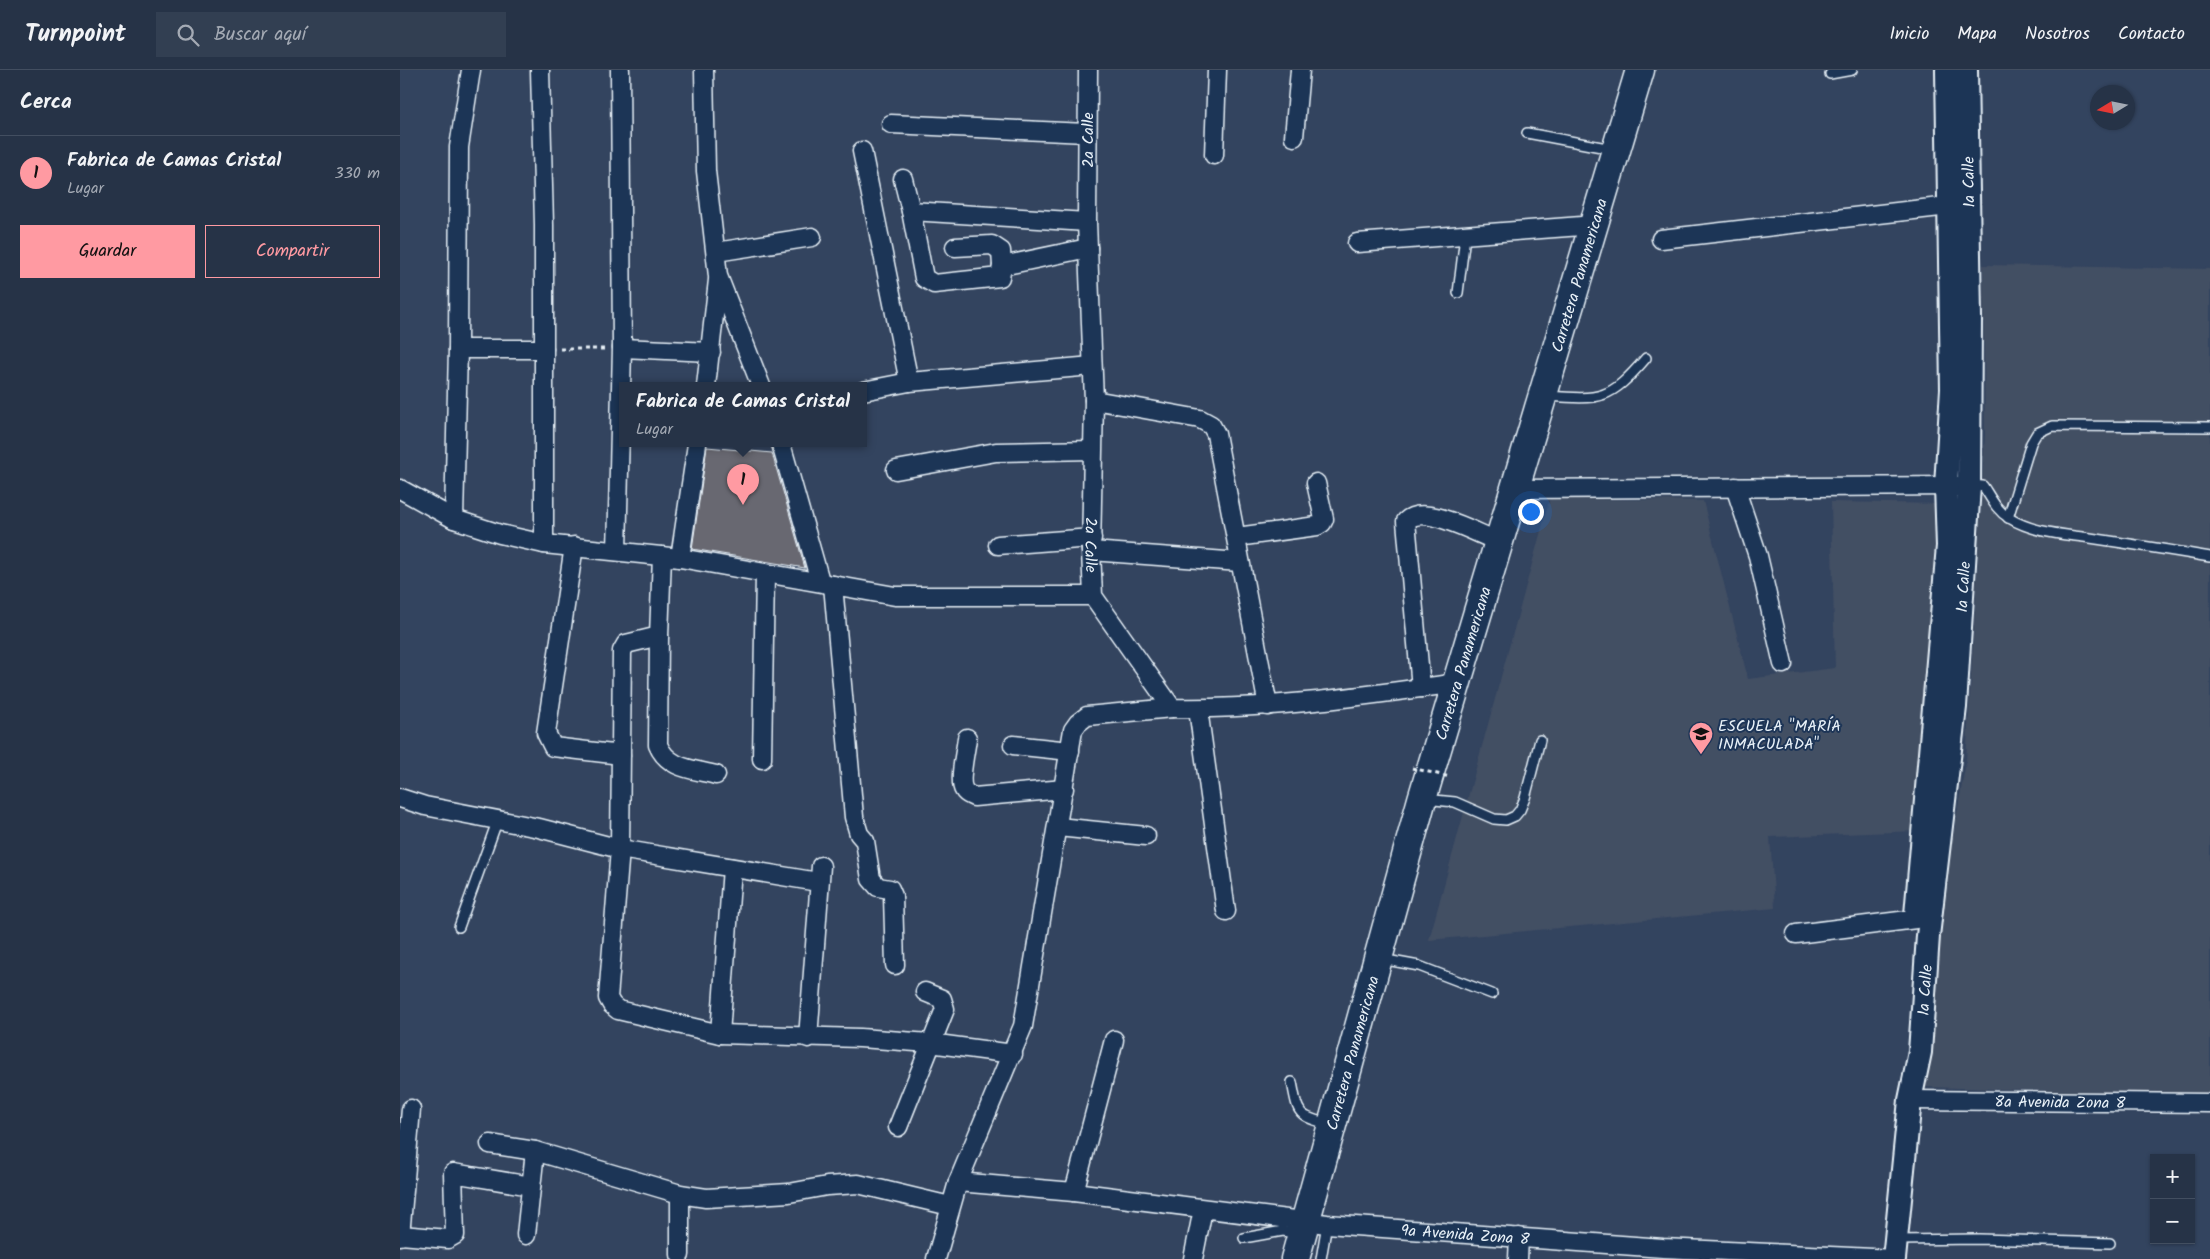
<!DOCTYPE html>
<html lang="es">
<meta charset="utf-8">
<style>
body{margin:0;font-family:Kalam,sans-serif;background:#323f52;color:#f1f3f6}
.controls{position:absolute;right:15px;bottom:15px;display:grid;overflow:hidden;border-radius:0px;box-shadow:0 1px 4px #0004}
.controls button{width:45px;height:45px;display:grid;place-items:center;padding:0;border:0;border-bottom:1px solid #424e60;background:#263347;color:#f1f3f6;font:25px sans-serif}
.compass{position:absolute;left:1690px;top:15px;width:45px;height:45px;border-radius:50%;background:#263347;box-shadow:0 1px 4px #0004;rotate:260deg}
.you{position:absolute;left:1130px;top:441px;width:18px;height:18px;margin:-12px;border:4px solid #fff;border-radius:50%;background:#1a73e8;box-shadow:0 0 0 8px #1a73e833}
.badge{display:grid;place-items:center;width:32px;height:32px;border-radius:50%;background:#ff9aa2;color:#111;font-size:16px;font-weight:700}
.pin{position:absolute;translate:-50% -41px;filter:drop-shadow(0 1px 2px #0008)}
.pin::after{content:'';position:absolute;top:26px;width:18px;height:15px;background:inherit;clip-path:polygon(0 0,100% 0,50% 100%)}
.popup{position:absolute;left:219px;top:312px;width:248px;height:65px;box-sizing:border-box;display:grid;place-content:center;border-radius:0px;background:#263347;filter:drop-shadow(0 1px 4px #0005);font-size:16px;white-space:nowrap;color:#a4aab4}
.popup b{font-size:19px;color:#f1f3f6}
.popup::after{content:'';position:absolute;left:50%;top:100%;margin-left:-10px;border:10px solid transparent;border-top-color:#263347}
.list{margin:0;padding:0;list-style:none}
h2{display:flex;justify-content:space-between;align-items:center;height:65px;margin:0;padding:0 20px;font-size:21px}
h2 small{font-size:16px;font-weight:400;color:#a4aab4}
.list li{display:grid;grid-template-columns:32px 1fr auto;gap:15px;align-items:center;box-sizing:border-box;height:75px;padding:0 20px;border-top:1px solid #424e60}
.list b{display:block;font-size:19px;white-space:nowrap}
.list p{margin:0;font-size:16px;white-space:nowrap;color:#a4aab4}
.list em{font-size:16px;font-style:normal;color:#a4aab4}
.actions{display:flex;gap:10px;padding:15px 20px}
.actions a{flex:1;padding:11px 0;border:1px solid #ff9aa2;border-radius:0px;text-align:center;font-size:18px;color:#ff9aa2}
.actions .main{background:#ff9aa2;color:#111}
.icon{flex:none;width:28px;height:28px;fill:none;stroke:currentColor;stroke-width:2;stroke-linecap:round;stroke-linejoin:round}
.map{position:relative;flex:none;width:1810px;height:1189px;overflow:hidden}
header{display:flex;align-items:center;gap:30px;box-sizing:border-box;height:70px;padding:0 25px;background:#263347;border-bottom:1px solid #424e60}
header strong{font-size:24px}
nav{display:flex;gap:28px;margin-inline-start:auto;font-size:18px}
.search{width:350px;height:45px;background:#323f52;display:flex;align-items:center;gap:12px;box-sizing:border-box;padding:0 18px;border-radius:0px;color:#a4aab4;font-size:19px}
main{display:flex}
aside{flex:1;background:#263347}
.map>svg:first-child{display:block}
.built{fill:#434f64}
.building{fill:#676871;stroke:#e8f1f8}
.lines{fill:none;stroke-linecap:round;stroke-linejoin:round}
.service-casing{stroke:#e8f1f8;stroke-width:12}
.minor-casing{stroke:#e8f1f8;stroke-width:21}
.tertiary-casing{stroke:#e8f1f8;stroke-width:26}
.primary-casing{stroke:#e8f1f8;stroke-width:31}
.path{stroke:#e8f1f8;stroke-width:3;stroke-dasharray:4 4;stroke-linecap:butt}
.service{stroke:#1d3557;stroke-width:9}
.minor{stroke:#1d3557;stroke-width:18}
.tertiary{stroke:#1d3557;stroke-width:22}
.primary{stroke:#1d3557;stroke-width:28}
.path-bridge{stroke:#e8f1f8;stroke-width:3;stroke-dasharray:4 4;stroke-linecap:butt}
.labels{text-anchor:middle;stroke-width:4;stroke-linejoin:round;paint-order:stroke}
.street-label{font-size:16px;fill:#e8f1f8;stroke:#1d3557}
.poi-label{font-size:16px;fill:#e8f1f8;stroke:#1d3557;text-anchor:start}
</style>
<header>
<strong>Turnpoint</strong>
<div class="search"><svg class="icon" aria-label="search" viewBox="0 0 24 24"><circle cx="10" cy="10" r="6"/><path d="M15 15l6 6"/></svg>Buscar aquí</div>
<nav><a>Inicio</a><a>Mapa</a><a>Nosotros</a><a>Contacto</a></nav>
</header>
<main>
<aside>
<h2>Cerca<small></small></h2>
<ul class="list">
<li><span class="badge">1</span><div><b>Fabrica de Camas Cristal</b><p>Lugar</p></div><em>330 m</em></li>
</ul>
<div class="actions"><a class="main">Guardar</a><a>Compartir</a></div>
</aside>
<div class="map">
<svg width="1810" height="1189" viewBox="0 0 1810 1189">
<rect width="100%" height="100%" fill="#33445f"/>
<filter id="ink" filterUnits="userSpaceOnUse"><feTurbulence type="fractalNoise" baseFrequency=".02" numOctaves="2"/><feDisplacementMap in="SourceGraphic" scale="10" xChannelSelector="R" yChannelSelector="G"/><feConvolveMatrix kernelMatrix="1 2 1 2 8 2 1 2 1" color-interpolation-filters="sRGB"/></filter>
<g filter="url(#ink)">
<g class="built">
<polygon points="1583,195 1810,199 1810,1026 1526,1017 1532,886 1566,692 1585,365"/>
<polygon points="1150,428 1303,431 1348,609 1435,598 1431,432 1543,434 1516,761 1370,767 1375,838 1029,870"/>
</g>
<polygon class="building" points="307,377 372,383 405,498 292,479"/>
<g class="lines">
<defs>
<g id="service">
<polyline points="1430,4 1452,0"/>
<polyline points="1127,63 1212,79"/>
<polyline points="1058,223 1065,166"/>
<path d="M1146,326c55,4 63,5 100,-38"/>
<path d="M1569,415l14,1c8,12 13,24 26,32 25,15 53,16 81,20 40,6 80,12 120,19"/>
<polyline points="1608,448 1631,373 1637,363 1652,356 1810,357"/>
<polyline points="1024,729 1055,732 1094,749 1106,750 1115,746 1120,740 1125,728 1140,670"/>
<polyline points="59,857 98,749"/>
<polyline points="981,889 1019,896 1092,924"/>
<path d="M892,1012c6,32 5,34 37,42"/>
<polyline points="844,1168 883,1161 899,1165"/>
<polyline points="1497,1170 1579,1169 1710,1173"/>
<polyline points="921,1189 927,1154"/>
</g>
<g id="minor">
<polyline points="140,0 144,155 144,474"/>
<polyline points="304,0 306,101 318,206 361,316"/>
<path id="s1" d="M688,0l-1,152 7,178 -3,151 2,45 79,112c96,2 190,-12 285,-25"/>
<polyline points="491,54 686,63"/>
<polyline points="894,67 900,0"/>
<polyline points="462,81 509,312"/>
<polyline points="814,85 817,0"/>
<polyline points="503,109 511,141 687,152"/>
<polyline points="511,141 524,208 534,214 600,207 602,196 688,178"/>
<polyline points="1261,169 1549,136"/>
<polyline points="957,173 1195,155"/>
<polyline points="555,177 592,175 601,181 602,196"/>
<polyline points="316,182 412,167"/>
<polyline points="222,278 311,282"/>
<polyline points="58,279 59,77 71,0"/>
<polyline points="306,316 318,210"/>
<polyline points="463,321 509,312 692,296"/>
<polyline points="694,330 800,349 811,355 816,364 868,636"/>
<polyline points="381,374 420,511"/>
<polyline points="496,400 596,382 692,380"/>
<polyline points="1335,417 1358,486 1383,594"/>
<polyline points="0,419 54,449 100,464 144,474 280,488 495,526 693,526"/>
<polyline points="1116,419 1558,416"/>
<polyline points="54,449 58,279 144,279"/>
<polyline points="837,467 917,456 922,453 924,449 916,413"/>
<polyline points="598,475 692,468"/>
<polyline points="174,476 146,663 153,677 221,685"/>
<polyline points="217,481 222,278 220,0"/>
<polyline points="691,481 840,492"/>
<polyline points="262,486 259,566 226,574 222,581 220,779 208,928 212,935 218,940 320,964 460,968 530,973 613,984"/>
<polyline points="280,488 297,374"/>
<polyline points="433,515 454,747 459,764 465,771 471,809 478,817 490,819 493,826 495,895"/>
<path d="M259,566l-1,109c10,24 35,24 58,30"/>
<path d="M1021,618l-15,-167c18,-19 72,14 94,21"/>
<polyline points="798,639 826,841"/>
<path d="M567,668c-1,11 -9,43 -3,52 2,4 6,5 10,7l90,-8"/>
<polyline points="613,675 670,681"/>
<polyline points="362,689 365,503"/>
<polyline points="0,728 25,736 139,758 220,779 418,812"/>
<polyline points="658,757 746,766"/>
<polyline points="1396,864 1516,849"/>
<polyline points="320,964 332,798"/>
<polyline points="408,968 421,796"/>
<path id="s2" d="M1510,1030l300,3"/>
<polyline points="498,1057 545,939 542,929 525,922"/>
<polyline points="90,1074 135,1081 280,1124 306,1128 389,1123 427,1116 458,1114 550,1136"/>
<path id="s3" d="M558,1112l116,10 253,32 336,24 231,11"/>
<polyline points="674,1122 714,970"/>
<polyline points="1,1165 48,1169 55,1165 53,1103 131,1116"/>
<polyline points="126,1165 135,1081"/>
<polyline points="0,1166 11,1039"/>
<polyline points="280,1185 280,1124"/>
<polyline points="536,1189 558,1112 623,956 673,660 678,653 687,646 772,638"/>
<polyline points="793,1189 803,1139"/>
<polyline points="1118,1189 1119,1167"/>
</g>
<g id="tertiary">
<polyline points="1516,845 1548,476 1546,416 1552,319 1547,0"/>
<path id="s4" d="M1494,1189l16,-159 10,-48 8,-116 27,-229 14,-222 1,-168 -4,-247"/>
</g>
<g id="primary">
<path id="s5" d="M895,1189l127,-460 218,-729"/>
</g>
</defs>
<use href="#service" class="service-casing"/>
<use href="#minor" class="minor-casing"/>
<use href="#tertiary" class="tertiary-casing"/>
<use href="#primary" class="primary-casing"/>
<polyline class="path" points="160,279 206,279"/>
<use href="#service" class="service"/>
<use href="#minor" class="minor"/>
<use href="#tertiary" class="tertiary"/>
<use href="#primary" class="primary"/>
<polyline class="path-bridge" points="1012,698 1050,707"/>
</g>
</g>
<defs>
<symbol id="school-pin" viewBox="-11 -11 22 30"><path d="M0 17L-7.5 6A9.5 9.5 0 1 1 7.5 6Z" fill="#ff9aa2" stroke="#1d3557"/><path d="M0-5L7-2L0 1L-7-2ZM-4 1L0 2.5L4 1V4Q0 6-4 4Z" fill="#111"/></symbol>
</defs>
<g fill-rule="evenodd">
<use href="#school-pin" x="1287" y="650" width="28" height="38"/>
</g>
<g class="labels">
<g class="street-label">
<text transform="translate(687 70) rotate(-90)" y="6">2a Calle</text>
<text transform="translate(1568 112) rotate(-91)" y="6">1a Calle</text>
<text dy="6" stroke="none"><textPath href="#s5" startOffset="1024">Carretera Panamericana</textPath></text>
<text dy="6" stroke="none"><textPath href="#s1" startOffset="475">2a Calle</textPath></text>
<text dy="6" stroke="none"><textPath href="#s4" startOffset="676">1a Calle</textPath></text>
<text dy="6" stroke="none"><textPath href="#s5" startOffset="619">Carretera Panamericana</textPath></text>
<text dy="6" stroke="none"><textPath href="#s4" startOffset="271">1a Calle</textPath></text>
<text dy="6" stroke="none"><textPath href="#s5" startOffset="214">Carretera Panamericana</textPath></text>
<text dy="6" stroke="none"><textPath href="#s2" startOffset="150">8a Avenida Zona 8</textPath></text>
<text dy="6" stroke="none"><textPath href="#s3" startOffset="510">9a Avenida Zona 8</textPath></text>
</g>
<g class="poi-label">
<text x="1318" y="661">ESCUELA "MARÍA<tspan x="1318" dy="18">INMACULADA"</tspan></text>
</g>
</g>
</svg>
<div class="controls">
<button>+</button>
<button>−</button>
</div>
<svg class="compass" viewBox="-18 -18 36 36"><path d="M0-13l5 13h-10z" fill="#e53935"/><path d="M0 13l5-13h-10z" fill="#a4aab4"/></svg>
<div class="you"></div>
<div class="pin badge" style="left:343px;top:435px">1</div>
<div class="popup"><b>Fabrica de Camas Cristal</b>Lugar</div>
</div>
</main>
